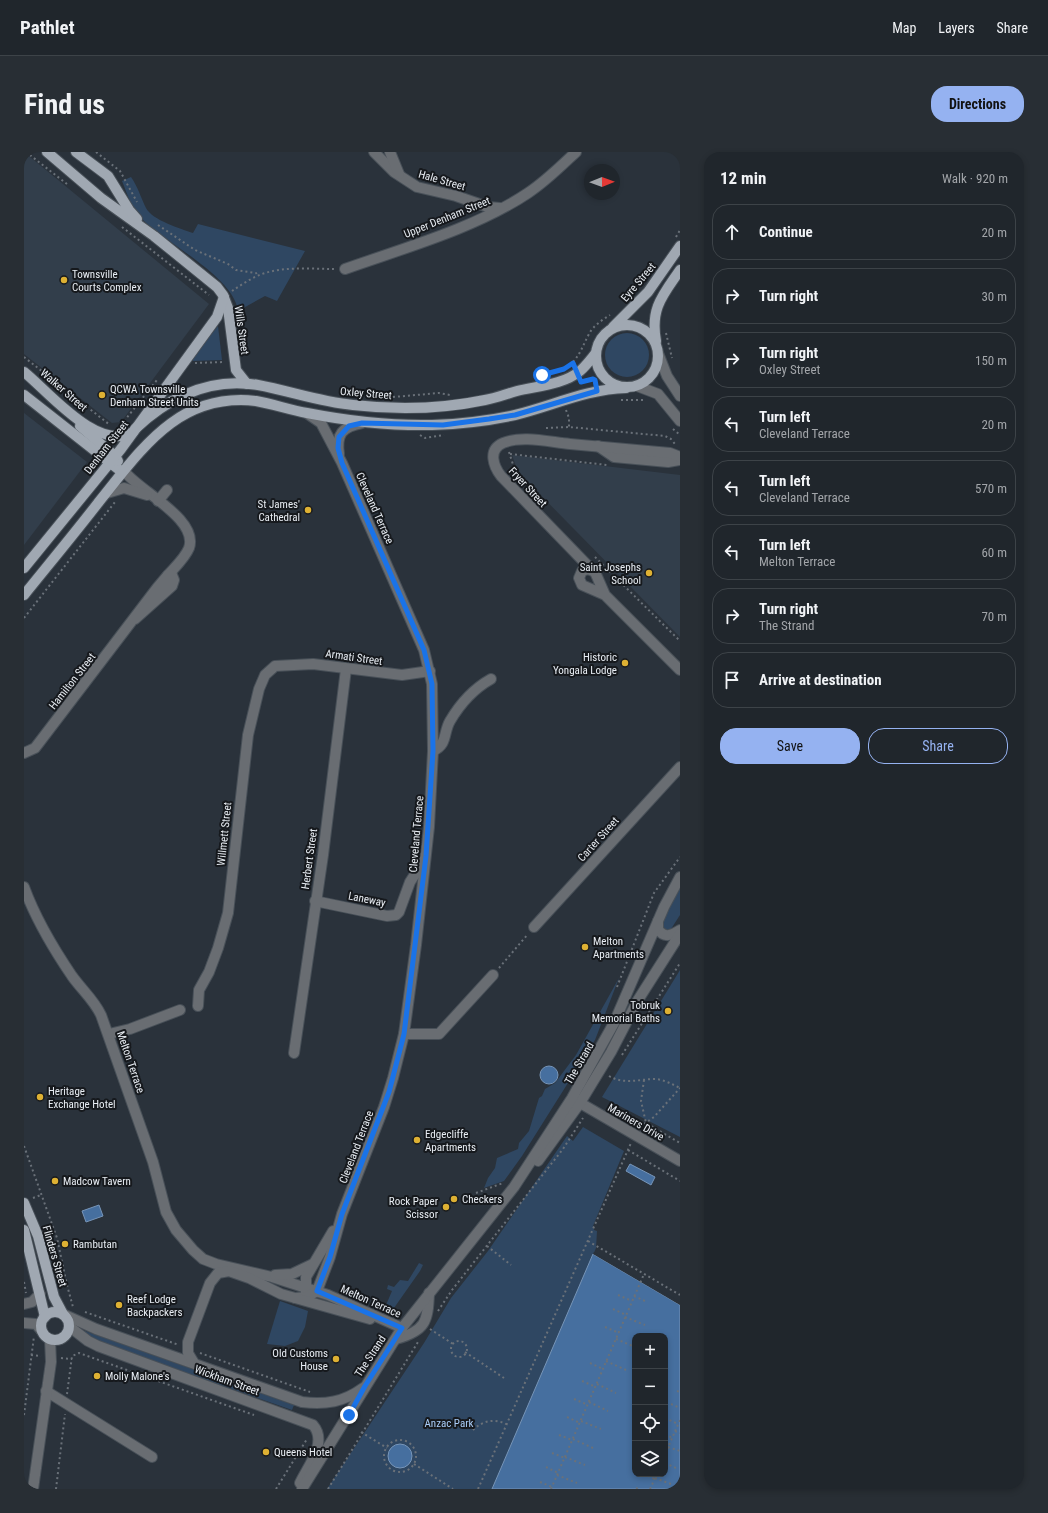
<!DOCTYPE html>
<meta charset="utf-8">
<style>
body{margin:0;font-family:"Roboto Condensed",sans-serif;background:#282e34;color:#f1f3f6}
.controls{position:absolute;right:12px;bottom:12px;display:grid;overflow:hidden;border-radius:8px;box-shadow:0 2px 6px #0003}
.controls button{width:36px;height:36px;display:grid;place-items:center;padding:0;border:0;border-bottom:1px solid #3d4348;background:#20262c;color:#f1f3f6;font:20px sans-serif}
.compass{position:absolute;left:560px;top:12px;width:36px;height:36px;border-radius:50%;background:#20262c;box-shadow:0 2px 6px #0003;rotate:89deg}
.stop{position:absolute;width:12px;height:12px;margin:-9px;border:3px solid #1a73e8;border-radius:50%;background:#fff}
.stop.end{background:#1a73e8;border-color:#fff;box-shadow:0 1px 4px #0008}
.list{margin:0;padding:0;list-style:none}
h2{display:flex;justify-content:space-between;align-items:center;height:52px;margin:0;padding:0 16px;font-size:17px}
h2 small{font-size:13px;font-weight:400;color:#a2a5a9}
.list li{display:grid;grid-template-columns:26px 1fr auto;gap:12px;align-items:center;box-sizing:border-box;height:56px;margin:0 8px 8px;padding:0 8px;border:1px solid #3d4348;border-radius:16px}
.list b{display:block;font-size:15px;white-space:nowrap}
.list p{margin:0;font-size:13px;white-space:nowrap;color:#a2a5a9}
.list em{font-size:13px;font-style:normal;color:#a2a5a9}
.actions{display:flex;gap:8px;padding:12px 16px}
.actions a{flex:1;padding:9px 0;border:1px solid #95b2f1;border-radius:16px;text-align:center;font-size:14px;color:#95b2f1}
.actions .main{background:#95b2f1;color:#111}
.icon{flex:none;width:22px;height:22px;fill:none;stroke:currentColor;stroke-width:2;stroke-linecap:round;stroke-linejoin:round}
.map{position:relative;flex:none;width:656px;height:1337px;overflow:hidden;border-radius:16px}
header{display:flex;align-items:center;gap:24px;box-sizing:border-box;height:56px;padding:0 20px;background:#20262c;border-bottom:1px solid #3d4348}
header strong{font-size:19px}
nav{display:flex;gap:22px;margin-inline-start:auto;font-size:14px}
.intro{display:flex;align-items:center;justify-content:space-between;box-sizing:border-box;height:96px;padding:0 24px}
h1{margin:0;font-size:28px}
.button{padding:10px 18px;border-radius:16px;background:#95b2f1;color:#111;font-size:14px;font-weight:700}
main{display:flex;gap:24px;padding:0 24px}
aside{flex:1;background:#20262c;border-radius:16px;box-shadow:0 2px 6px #0003}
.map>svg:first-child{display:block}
.built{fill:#323e4b}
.green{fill:#2f4762}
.water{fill:#466f9f;stroke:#7795b8;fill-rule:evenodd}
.pier{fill:#2a323b}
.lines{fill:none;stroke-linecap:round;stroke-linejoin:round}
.minor-casing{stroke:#485058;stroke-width:12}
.major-casing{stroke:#485058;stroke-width:12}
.path{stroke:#6a7179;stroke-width:2;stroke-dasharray:2 3;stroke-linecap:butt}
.minor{stroke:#696d72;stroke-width:10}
.major{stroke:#a0a8b2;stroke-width:10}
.route{stroke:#1a73e8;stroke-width:5}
.poi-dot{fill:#deb133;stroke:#16191d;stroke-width:1.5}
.labels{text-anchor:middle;stroke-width:4;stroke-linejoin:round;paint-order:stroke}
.street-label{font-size:11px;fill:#e8edf3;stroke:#16191d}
.poi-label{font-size:11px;fill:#e8edf3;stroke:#16191d;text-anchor:start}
.park-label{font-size:11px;fill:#aacef9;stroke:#16191d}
</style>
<header>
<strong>Pathlet</strong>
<nav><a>Map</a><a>Layers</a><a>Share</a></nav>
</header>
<div class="intro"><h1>Find us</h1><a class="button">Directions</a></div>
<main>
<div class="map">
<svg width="656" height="1337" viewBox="0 0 656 1337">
<rect width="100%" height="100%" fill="#2a323b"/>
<g class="built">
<polygon points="0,0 185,152 97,270 88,271 0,202"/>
<polygon points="0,261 63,310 0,393"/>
<polygon points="488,303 656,323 656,485 494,320"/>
</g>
<g class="green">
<path d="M107,25c7,10 10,21 15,31 6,12 35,21 47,25l5,-9 107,27 -28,50 -12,-5 -27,15c-4,-35 -75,-69 -98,-94 -9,-9 -13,-24 -18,-36z"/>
<polygon points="194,174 198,208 169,209 168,206"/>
<circle cx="603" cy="203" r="22"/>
<polygon points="656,734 656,763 647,777 643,778 638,774 639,768"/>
<polygon points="656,818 656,985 578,945"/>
<polygon points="595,826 571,888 498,1004 480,1029 460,1036 464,1026 471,1016 473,1006 494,997 495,991 505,979 515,946 518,944 521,937 531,931 552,903"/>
<polygon points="559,975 600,999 569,1074 570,1078 573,1079 572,1096 468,1337 303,1337 400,1191 427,1146 464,1099 543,984 549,989"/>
<polygon points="395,1111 399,1113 396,1119 370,1156 353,1155 354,1151 362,1153 368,1139 363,1137 364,1133 370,1135 376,1128 384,1129"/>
<polygon points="256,1149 284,1159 281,1175 274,1189 261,1194 243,1192"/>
<polygon points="61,1179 270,1253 268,1258 79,1192 61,1182"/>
</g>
<g class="water">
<circle cx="525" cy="923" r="9"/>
<polygon points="606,1012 631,1025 627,1033 602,1019"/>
<polygon points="75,1053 79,1064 62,1070 58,1059"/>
<path d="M569,1102l87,51v184h-188zM611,1184h30v138h-30z"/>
<circle cx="376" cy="1304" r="12"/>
</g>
<polygon class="pier" points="570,1100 656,1150 656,1153 569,1102"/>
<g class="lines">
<defs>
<g id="minor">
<polyline points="350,0 370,20 393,35 432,44 464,55 476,56"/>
<polyline points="366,0 375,22"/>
<path d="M321,117c59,-21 131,-41 183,-76 17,-11 33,-27 48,-41"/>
<polyline points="634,201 643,224 656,244"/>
<polyline points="613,234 634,242 656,269"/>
<polyline points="574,294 590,305 644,310 656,308"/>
<path d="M315,302c-3,-20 3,-27 23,-31"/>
<path d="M100,319c15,20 75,48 65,77 -4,10 -14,19 -21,27"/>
<polyline points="83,341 100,336 123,343"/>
<polyline points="134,349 143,338"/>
<path d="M567,417l-90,-93c-7,-9 -14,-26 2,-33 19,-8 46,-1 67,1 33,3 67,6 100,9l10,4"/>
<polyline points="581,443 571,420 564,417 558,419 555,426 558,433 581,443 656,518"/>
<path d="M409,599c15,-7 10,-18 17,-30 10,-17 25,-33 41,-42"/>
<polyline points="0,601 11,596 133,436 144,423 148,423 150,428 148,434 111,467"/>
<path d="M0,735c12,33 29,61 48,89 10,14 22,24 29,39l52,147 13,50 10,18 17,20 10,9 13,5 56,13 56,18 74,33"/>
<polyline points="291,749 363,764 372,763 375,760 386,730 401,707"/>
<path d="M634,769v8c6,10 14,6 22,1"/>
<polyline points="510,775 656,615"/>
<polyline points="174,854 175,838 185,820 194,796 204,761 224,583 235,537 241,523 251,514 289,512 378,523 406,519"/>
<polyline points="85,882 106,877 156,858"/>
<polyline points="380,882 415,882 469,823"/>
<polyline points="270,901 299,703 322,517"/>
<polyline points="551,948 656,1009"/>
<polyline points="514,1009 556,951 587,900 614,848 656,782"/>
<polyline points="251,1123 268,1122 289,1112"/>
<polyline points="282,1142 282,1125 309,1079"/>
<polyline points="271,1146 283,1145 293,1139 306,1105 318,1062 360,955 369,926 380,882 392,793 405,675 409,599 408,532 400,498 318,311 297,271 284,262"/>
<polyline points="0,1152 8,1150 16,1142"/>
<path d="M41,1163l31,14 206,73c23,3 42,0 61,-14"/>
<polyline points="0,1171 12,1172 18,1179"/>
<path d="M46,1175l18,14 10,5 215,79c15,17 -5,41 -13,58"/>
<path d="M372,1187c29,-8 32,-17 33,-46"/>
<polyline points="170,1211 164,1201 164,1190 186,1131 194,1121 205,1119 225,1126 257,1142 346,1167"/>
<polyline points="22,1239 128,1305"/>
<polyline points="9,1337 27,1210 26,1187"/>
<polyline points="278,1337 378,1176 490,1035 548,946 590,871 640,755 656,725"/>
</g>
<g id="major">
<polyline points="23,0 77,46 130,84 193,135 199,143 204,156 212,218 223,232"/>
<polyline points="52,0 84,24 105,58 113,67"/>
<circle cx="603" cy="204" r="31"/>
<polyline points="589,175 624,140 656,94"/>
<path d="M632,189c-6,-33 7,-46 24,-71"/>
<path d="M0,220c24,19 74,81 109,60"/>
<polyline points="0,243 98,320"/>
<polyline points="56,274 91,304 94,309"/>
<path d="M111,277c34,-32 75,-52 123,-44 32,6 62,17 95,20 44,5 89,4 132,-5 11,-2 21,-6 32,-9 20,-5 46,-6 63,-20 6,-5 11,-12 16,-18"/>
<polyline points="0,416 97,297 193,165 200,145"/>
<path d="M0,443c25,-31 50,-61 74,-92 43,-53 80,-111 158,-102 17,3 34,9 51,12 41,8 82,13 125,12 27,-1 56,-4 83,-10 37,-9 72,-26 111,-27"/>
<polyline points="0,1051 14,1084 30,1145 39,1162"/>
<polyline points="0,1078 21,1165"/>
<circle cx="31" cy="1174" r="14"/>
</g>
</defs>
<use href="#minor" class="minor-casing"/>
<use href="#major" class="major-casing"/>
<g class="path">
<polyline points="2,0 43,32"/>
<polyline points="72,0 96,19 113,50"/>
<polyline points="134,73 171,98 204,112 212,118 232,121 234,124"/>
<polyline points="98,75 185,143"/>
<polyline points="652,85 656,78"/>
<path d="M208,139c9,-6 19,-13 30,-17 23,-8 50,-5 74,-5"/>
<polyline points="642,181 648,206"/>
<polyline points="0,205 86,273"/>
<path d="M549,210c8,-9 10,-17 16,-28 4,-8 13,-14 21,-19"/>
<polyline points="171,211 201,210"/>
<polyline points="561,228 569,227 571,229"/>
<polyline points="369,245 415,241 426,243"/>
<polyline points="597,248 620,248"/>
<polyline points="542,258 545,266 545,275"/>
<polyline points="97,273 133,228"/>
<polyline points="522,276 545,275 641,284 647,287 651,292"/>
<polyline points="649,277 656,283"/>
<polyline points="396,283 401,286 420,283"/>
<polyline points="485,300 492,322 511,343"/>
<polyline points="486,302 583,313"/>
<polyline points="571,405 656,489"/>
<polyline points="0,466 91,350"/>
<polyline points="475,816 504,782"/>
<polyline points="593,835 630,741 656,705"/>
<polyline points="598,903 656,811"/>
<path d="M585,924c15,9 30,3 47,3 8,1 16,5 24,9"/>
<polyline points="620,928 617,949 622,971 656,991"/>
<polyline points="616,975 630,965 656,936"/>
<polyline points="0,994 33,1086 43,1133"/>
<polyline points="604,998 656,1029"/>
<polyline points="452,1041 479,1031"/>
<polyline points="9,1046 17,1043"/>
<polyline points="564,1089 656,1143"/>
<polyline points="463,1094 487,1113"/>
<polyline points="0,1130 2,1141"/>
<polyline points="38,1134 43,1133 49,1155"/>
<polyline points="594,1143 608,1149"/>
<polyline points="610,1144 623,1150"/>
<polyline points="589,1157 602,1163"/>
<polyline points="414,1159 428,1138 539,997 559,966"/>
<polyline points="61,1160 155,1193"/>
<polyline points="601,1165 621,1173"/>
<polyline points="581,1175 595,1181"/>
<polyline points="406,1177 429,1192"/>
<polyline points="592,1187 611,1195"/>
<circle cx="435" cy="1197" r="8"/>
<polyline points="441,1200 480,1226"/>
<polyline points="176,1201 286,1240"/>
<polyline points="7,1203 17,1204"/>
<polyline points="37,1206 48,1207"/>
<polyline points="582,1209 602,1218"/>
<polyline points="566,1211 579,1217"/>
<polyline points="558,1229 572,1235"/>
<polyline points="573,1232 592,1241"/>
<polyline points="653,1239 656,1240"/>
<polyline points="43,1242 48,1204 55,1201 230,1263"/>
<polyline points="550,1247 564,1253"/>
<polyline points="565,1250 584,1259"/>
<polyline points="647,1252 656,1256"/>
<polyline points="0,1263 10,1184"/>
<polyline points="543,1265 556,1271"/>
<polyline points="641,1266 654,1272"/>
<polyline points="557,1269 577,1277"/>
<path d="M449,1278c9,-9 21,-12 33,-6"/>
<polyline points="651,1279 656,1281"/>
<polyline points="337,1280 363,1296"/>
<polyline points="641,1282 648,1286"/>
<polyline points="535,1283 548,1288"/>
<polyline points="549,1287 569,1296"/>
<circle cx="376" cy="1304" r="16"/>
<polyline points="644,1295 656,1299"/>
<polyline points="528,1301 541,1306"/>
<polyline points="641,1302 656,1268"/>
<polyline points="541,1305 561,1313"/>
<polyline points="641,1311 654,1317"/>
<polyline points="390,1312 429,1337"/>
<polyline points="522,1315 534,1321"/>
<polyline points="619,1322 631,1327"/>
<polyline points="533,1323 553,1331"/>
<polyline points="631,1326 647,1332"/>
<polyline points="516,1330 528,1335"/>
<polyline points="612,1336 615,1337"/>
<polyline points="32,1337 41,1262"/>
<polyline points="252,1337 283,1287"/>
<polyline points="304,1337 394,1190"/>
<polyline points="454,1337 607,991"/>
<polyline points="527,1337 620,1122"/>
<polyline points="626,1337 633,1322"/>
</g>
<use href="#minor" class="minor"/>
<use href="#major" class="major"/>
</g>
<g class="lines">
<polyline class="route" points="325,1263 341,1234 378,1176 293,1139 306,1105 318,1062 365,940 380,882 402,704 409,599 408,532 400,498 318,311 314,296 315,285 325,274 338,271 419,273 465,267 491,263 573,239 571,228 569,227 557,230 549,211 540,217 518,223"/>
</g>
<g class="poi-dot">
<circle cx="40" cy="128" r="4"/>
<circle cx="78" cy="243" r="4"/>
<circle cx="284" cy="358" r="4"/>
<circle cx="625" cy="421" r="4"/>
<circle cx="601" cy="511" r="4"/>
<circle cx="561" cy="795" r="4"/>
<circle cx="644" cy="859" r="4"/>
<circle cx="16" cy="945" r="4"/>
<circle cx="393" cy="988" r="4"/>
<circle cx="31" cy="1029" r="4"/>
<circle cx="430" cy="1047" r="4"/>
<circle cx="422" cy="1055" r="4"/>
<circle cx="41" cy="1092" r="4"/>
<circle cx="95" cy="1153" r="4"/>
<circle cx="312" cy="1207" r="4"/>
<circle cx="73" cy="1224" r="4"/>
<circle cx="242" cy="1300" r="4"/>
</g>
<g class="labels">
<g class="street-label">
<text transform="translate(418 28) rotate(16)" y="4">Hale Street</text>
<text transform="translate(423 65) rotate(-22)" y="4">Upper Denham Street</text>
<text transform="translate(614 130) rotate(-50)" y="4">Eyre Street</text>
<text transform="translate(218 178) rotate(82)" y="4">Wills Street</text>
<text transform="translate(40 238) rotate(41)" y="4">Walker Street</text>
<text transform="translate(342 241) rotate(5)" y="4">Oxley Street</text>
<text transform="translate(82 295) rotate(-52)" y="4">Denham Street</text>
<text transform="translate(504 335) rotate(47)" y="4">Fryer Street</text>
<text transform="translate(351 356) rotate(66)" y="4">Cleveland Terrace</text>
<text transform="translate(330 505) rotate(8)" y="4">Armati Street</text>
<text transform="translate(48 529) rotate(-52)" y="4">Hamilton Street</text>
<text transform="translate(200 682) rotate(-84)" y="4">Willmett Street</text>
<text transform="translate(392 682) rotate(-85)" y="4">Cleveland Terrace</text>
<text transform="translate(574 687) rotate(-48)" y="4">Carter Street</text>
<text transform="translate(285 707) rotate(-82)" y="4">Herbert Street</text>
<text transform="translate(343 747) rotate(11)" y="4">Laneway</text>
<text transform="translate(107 910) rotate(71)" y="4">Melton Terrace</text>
<text transform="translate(555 911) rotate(-60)" y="4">The Strand</text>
<text transform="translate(612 970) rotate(30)" y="4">Mariners Drive</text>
<text transform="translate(332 995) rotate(-69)" y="4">Cleveland Terrace</text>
<text transform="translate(31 1104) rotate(74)" y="4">Flinders Street</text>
<text transform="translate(347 1149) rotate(24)" y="4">Melton Terrace</text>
<text transform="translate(346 1204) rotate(-57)" y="4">The Strand</text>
<text transform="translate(203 1228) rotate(20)" y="4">Wickham Street</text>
</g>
<g class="poi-label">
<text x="48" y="126">Townsville<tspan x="48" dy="13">Courts Complex</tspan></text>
<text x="86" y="241">QCWA Townsville<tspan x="86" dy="13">Denham Street Units</tspan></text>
<text x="276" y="356" text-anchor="end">St James'<tspan x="276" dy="13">Cathedral</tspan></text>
<text x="617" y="419" text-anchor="end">Saint Josephs<tspan x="617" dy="13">School</tspan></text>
<text x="593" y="509" text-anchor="end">Historic<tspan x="593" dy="13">Yongala Lodge</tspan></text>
<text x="569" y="793">Melton<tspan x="569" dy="13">Apartments</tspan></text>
<text x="636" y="857" text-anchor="end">Tobruk<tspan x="636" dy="13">Memorial Baths</tspan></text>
<text x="24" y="943">Heritage<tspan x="24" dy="13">Exchange Hotel</tspan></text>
<text x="401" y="986">Edgecliffe<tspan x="401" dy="13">Apartments</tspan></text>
<text x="39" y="1033">Madcow Tavern</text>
<text x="438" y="1051">Checkers</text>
<text x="414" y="1053" text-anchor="end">Rock Paper<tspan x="414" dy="13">Scissor</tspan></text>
<text x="49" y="1096">Rambutan</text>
<text x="103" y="1151">Reef Lodge<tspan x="103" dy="13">Backpackers</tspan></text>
<text x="304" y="1205" text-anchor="end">Old Customs<tspan x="304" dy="13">House</tspan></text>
<text x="81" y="1228">Molly Malone's</text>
<text x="250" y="1304">Queens Hotel</text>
</g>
<g class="park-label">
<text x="425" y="1275">Anzac Park</text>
</g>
</g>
</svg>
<div class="controls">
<button>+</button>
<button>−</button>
<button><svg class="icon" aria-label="locate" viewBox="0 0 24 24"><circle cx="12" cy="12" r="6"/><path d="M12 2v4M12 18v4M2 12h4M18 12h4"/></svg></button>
<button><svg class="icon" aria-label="layers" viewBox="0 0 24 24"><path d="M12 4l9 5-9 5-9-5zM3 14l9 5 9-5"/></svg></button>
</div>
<svg class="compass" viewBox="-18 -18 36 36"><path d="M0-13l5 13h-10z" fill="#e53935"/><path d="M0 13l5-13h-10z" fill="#a2a5a9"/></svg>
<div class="stop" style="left:518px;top:223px"></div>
<div class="stop end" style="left:325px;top:1263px"></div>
</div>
<aside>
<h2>12 min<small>Walk · 920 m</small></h2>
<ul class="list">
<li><svg class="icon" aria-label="ahead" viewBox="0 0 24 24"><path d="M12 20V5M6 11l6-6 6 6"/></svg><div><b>Continue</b></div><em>20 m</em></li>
<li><svg class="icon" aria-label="right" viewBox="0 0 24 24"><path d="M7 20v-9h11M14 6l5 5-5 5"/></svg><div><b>Turn right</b></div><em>30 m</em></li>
<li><svg class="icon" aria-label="right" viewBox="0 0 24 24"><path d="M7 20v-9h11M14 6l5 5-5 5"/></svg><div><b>Turn right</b><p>Oxley Street</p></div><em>150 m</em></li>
<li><svg class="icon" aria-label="left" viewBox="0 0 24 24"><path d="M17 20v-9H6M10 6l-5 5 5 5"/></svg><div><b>Turn left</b><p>Cleveland Terrace</p></div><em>20 m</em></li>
<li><svg class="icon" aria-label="left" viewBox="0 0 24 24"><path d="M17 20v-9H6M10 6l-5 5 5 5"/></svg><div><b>Turn left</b><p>Cleveland Terrace</p></div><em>570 m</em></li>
<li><svg class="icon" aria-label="left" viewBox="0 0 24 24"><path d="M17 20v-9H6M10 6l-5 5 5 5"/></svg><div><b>Turn left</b><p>Melton Terrace</p></div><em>60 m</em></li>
<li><svg class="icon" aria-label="right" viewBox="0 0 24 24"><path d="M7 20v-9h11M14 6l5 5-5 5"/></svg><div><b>Turn right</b><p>The Strand</p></div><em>70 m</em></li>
<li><svg class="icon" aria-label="arrive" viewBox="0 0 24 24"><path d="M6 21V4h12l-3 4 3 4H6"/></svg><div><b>Arrive at destination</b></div></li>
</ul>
<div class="actions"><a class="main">Save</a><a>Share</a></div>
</aside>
</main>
